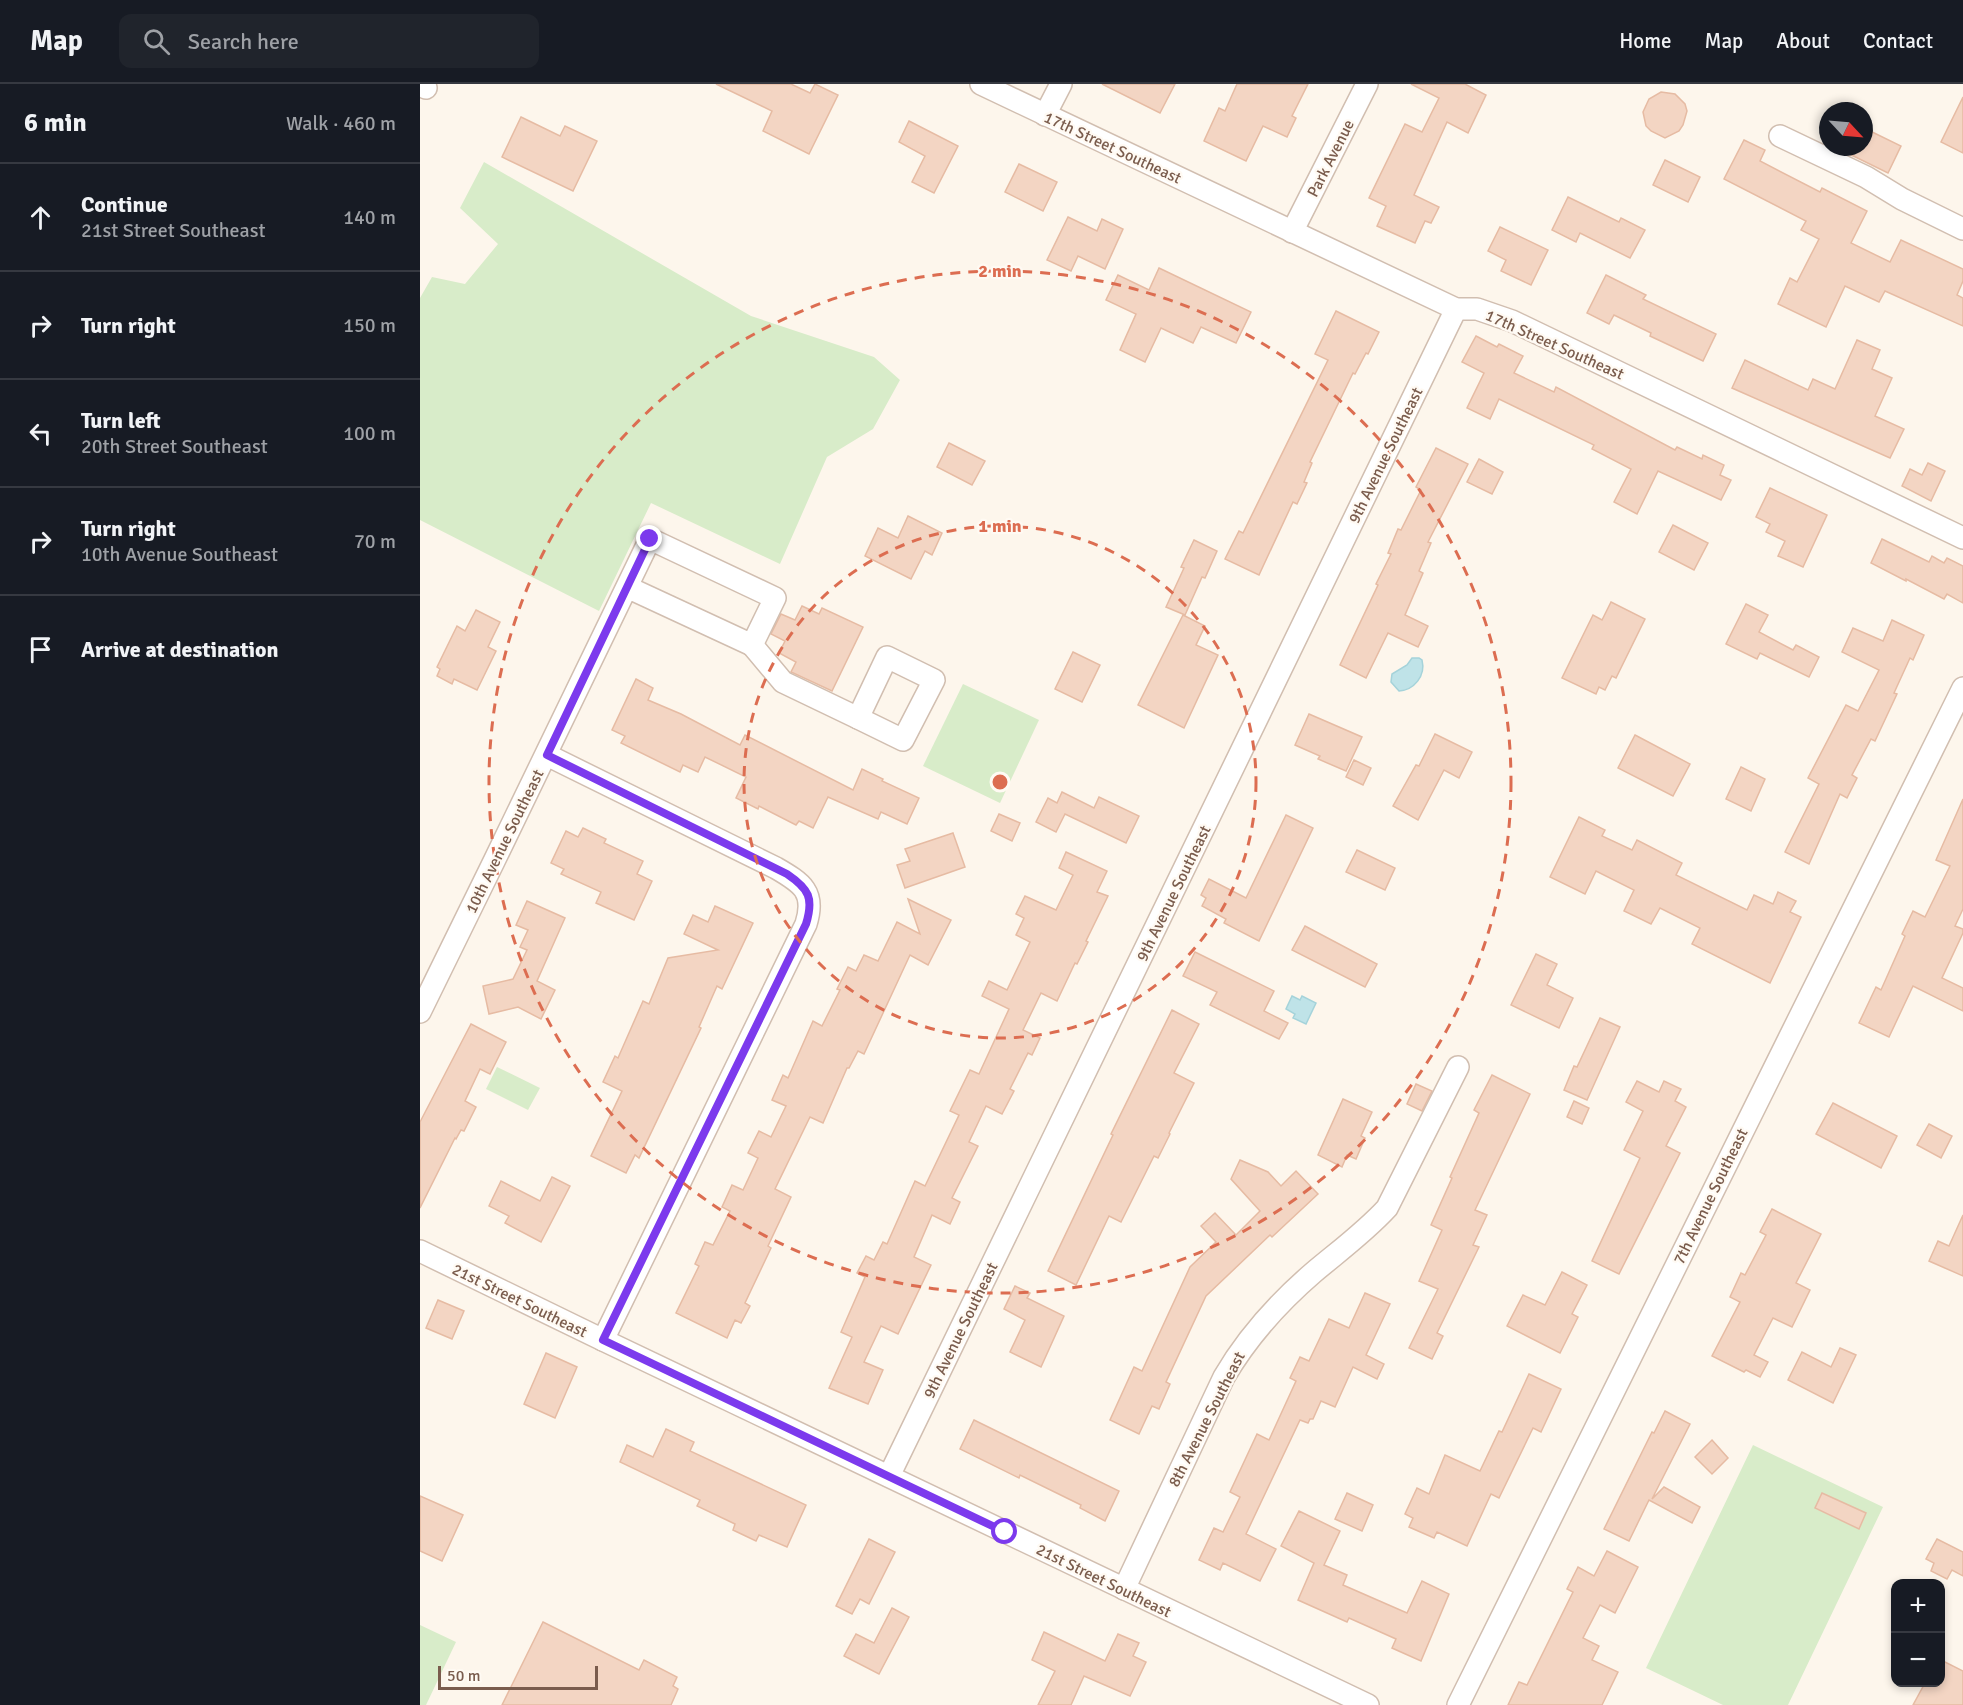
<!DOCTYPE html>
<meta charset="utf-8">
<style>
body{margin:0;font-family:Signika,sans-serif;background:#20242c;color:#f1f3f6}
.controls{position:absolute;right:18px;bottom:18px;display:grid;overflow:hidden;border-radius:12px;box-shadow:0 3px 9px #0003}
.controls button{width:54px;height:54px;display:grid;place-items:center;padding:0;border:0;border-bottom:2px solid #363941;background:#171b24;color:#f1f3f6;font:30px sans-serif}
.compass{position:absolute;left:1399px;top:18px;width:54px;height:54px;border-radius:50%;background:#171b24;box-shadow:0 3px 9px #0003;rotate:116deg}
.scale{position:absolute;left:18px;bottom:15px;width:160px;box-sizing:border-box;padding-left:6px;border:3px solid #7a5c4d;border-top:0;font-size:16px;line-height:21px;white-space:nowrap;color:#7a5c4d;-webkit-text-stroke:4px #fffaf3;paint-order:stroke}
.stop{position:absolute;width:18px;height:18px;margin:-14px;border:4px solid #7c3aed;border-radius:50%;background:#fff}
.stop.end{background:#7c3aed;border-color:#fff;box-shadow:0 2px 6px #0008}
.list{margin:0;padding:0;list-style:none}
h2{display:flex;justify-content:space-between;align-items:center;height:78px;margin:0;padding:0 24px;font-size:26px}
h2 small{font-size:20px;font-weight:400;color:#9ea1a6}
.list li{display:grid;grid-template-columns:39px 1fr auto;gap:18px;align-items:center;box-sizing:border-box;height:108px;padding:0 24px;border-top:2px solid #363941}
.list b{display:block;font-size:22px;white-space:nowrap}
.list p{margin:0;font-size:20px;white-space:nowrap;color:#9ea1a6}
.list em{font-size:20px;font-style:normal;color:#9ea1a6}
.icon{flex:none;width:33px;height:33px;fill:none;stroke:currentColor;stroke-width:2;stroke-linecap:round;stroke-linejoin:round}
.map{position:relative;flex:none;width:1543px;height:1621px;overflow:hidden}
header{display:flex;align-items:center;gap:36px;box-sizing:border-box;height:84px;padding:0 30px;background:#171b24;border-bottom:2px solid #363941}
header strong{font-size:28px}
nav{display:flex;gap:33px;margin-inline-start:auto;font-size:21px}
.search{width:420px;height:54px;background:#20242c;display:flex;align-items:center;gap:15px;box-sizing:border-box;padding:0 21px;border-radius:12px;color:#9ea1a6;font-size:22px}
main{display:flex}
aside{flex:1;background:#171b24}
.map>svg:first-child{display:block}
.green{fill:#d8ecc9;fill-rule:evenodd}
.water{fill:#bfe3e8;stroke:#a5d3da;stroke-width:1.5}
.building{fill:#f3d5c3;stroke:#e6bba3;stroke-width:1.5}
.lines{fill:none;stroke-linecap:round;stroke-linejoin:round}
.minor-casing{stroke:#d1beb0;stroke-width:24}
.minor{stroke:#fff;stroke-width:21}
.route{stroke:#7c3aed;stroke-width:8}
.ring{fill:none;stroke:#dc6d51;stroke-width:3;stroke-dasharray:10 8}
.labels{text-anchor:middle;stroke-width:4.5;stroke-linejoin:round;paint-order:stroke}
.street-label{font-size:16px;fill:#7a5c4d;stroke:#fffaf3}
.centre{fill:#dc6d51;stroke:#fffaf3;stroke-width:3}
.ring-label{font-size:18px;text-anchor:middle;font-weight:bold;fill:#dc6d51;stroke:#fffaf3;stroke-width:4.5;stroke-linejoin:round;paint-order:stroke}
</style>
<header>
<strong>Map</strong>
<div class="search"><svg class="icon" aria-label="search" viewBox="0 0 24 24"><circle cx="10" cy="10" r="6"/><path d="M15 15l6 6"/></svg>Search here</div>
<nav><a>Home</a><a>Map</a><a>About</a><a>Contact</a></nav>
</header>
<main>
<aside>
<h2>6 min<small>Walk · 460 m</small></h2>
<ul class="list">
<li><svg class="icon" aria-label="ahead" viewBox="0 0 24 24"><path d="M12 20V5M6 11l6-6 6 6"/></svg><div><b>Continue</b><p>21st Street Southeast</p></div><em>140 m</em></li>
<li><svg class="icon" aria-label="right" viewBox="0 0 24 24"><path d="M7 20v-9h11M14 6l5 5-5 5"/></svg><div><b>Turn right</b></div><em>150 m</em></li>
<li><svg class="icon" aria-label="left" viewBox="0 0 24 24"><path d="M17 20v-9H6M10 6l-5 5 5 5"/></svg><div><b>Turn left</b><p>20th Street Southeast</p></div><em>100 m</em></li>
<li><svg class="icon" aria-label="right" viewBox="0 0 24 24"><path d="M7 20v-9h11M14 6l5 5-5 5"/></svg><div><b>Turn right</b><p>10th Avenue Southeast</p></div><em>70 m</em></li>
<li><svg class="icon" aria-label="arrive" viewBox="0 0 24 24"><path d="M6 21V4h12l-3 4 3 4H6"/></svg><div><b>Arrive at destination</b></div></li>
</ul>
</aside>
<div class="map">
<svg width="1543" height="1621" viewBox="0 0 1543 1621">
<rect width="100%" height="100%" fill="#fdf6ec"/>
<g class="green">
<polygon points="64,78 331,232 454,273 480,296 453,345 407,373 360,480 231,419 179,527 0,436 0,214 12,193 45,200 78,160 40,124"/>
<polygon points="543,600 619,636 580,719 503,682"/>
<polygon points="77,983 120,1004 108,1026 66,1005"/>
<path d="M1333,1361l130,62 -95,198h-65l-77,-37zM1402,1409l44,20 -7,16 -44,-21z"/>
<polygon points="0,1541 36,1558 6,1621 0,1621"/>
</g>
<g class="water">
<path d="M992,574h7l3,2c4,16 -8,30 -23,31l-8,-9 1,-8 15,-9z"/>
<polygon points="872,912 880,916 882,912 896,919 886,940 873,934 875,930 866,925"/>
</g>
<g class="building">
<polygon points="296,0 371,0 390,9 395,0 418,11 389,70 343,47 352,27"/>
<polygon points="682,0 755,0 740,29"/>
<polygon points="817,0 888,0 872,32 876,34 867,53 843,42 826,77 784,57 799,24 805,27"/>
<polygon points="991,0 1045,0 1066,11 1048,49 1027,38 994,111 1019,123 1011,139 1005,137 995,159 957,142 966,122 949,114 985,40 1002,48 1019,14"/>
<polygon points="1241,8 1255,10 1265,20 1267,27 1263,41 1259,47 1245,54 1231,47 1226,42 1223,28 1229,15"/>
<polygon points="1543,13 1543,69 1521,58"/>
<polygon points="101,33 140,52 145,42 177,57 153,107 82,73"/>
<polygon points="489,37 538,62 514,109 492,98 505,72 479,58"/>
<polygon points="1444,44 1481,62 1468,89 1415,63 1444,63"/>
<polygon points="1324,56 1345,66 1340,77 1400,108 1402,104 1447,127 1431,159 1470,178 1481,156 1543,185 1543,197 1537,211 1543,214 1543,242 1465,207 1459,218 1425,202 1406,243 1358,220 1370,194 1377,198 1399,155 1381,146 1386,137 1304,95"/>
<polygon points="1245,76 1280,93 1268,118 1233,101"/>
<polygon points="599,80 637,98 623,127 585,108"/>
<polygon points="1148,113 1199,138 1201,134 1225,146 1210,174 1160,149 1156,158 1132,146"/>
<polygon points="648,133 677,147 682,135 703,145 685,185 658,172 651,187 627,176"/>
<polygon points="1080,143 1128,166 1111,201 1081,187 1086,176 1068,167"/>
<polygon points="739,184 831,228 816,259 781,243 773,259 741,244 725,278 700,266 716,230 686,216 698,191 729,206"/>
<polygon points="1186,191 1226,211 1223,215 1296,250 1283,277 1230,252 1231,249 1194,231 1189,240 1167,229"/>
<polygon points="916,227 959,248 948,270 946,269 935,290 933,289 890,378 892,379 884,398 887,399 877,420 873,418 839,491 805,475 819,447 823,449 908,276 895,270"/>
<polygon points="1056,252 1077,263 1079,260 1103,272 1094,289 1134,308 1136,303 1255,366 1257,363 1282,375 1283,371 1304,381 1300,391 1311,396 1301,416 1238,387 1217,430 1194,418 1211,385 1172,365 1174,361 1079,315 1070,335 1047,324 1064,289 1042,278"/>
<polygon points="1437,256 1460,266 1452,285 1472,294 1455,332 1484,345 1470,374 1312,304 1325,276 1388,306 1393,295 1415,305"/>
<polygon points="529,359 565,377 552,401 517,383"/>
<polygon points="1016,364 1048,380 1008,458 1011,459 999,487 1003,489 985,531 1008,542 998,563 968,549 946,594 920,581 958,501 956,500 971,470 968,469 978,445 981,446 1001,406 996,403"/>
<polygon points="1059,375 1083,388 1072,410 1047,398"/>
<polygon points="1508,379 1525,387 1511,417 1482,402 1490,385 1502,391"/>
<polygon points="1350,404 1407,431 1383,483 1358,472 1365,457 1346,448 1350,440 1336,433"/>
<polygon points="488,432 522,449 512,471 505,467 491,495 445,472 458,444 478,454"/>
<polygon points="1253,441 1288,459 1274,486 1239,468"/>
<polygon points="1462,455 1509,478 1512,472 1524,479 1527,474 1543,482 1543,519 1527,510 1524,515 1486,495 1486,497 1451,479"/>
<polygon points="774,456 797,467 785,494 782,493 765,531 746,523 764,484 761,483"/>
<polygon points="1191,518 1225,535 1196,594 1192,592 1185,606 1179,603 1176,610 1142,594 1173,531 1182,536"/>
<polygon points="1326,520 1348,531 1339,548 1373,566 1376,561 1399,573 1389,593 1340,569 1337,575 1306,560"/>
<polygon points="382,522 399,530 402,524 443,543 412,607 371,588 376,578 359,569 365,557 351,550 361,530 375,536"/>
<polygon points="56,526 80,538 68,563 76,567 57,606 34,595 32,600 17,592 20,585 17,583 37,542 45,547"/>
<polygon points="763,531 785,542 776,561 798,571 764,644 718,621"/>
<polygon points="1472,536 1504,551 1493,576 1490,574 1474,609 1477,610 1455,657 1451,655 1432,691 1437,694 1427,714 1420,710 1389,780 1365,768 1399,700 1388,694 1426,621 1438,627 1459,586 1422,568 1433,544 1463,557"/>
<polygon points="653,568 680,581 662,618 635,605"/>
<polygon points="216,595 233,604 228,616 261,630 320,661 325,651 433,706 442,685 463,695 462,697 499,714 487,740 461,728 458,735 408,713 393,744 379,737 376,741 339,722 338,725 316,714 326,693 285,673 278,688 263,681 260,688 201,659 205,652 192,646"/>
<polygon points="889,630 942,653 926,687 898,675 900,672 875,661"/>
<polygon points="1015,650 1052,668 1039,694 1024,686 998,736 973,722 996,681 999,682"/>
<polygon points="1215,651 1270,680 1253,712 1198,684"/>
<polygon points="934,676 951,684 943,701 926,693"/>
<polygon points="1321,683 1345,695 1331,727 1306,715"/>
<polygon points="642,708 674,724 679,713 719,732 706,759 645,730 636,748 616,738 628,714 637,719"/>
<polygon points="1543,715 1543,825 1535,842 1543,845 1543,849 1522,894 1543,904 1543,927 1493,902 1469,953 1439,939 1456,903 1461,906 1485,852 1482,850 1493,827 1505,833 1530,782 1516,776"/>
<polygon points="579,730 600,739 592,757 571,747"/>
<polygon points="866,731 893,744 839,857 804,839 806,835 782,822 786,814 781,811 789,795 826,814"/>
<polygon points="1159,733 1185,746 1182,752 1212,766 1217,756 1262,779 1256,791 1327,826 1334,811 1353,820 1358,808 1376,817 1370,828 1381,833 1350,899 1272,860 1280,844 1240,824 1231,840 1204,827 1214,806 1176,787 1165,810 1130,793"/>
<polygon points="163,744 186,755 184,759 223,777 217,790 232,797 214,836 176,819 181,808 141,790 144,785 131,779 146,747 158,753"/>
<polygon points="533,749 545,783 485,804 477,781 490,777 485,765"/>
<polygon points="937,766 975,784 965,806 926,788"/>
<polygon points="646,768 687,787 677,808 688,812 666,857 668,858 657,880 655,879 637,917 621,909 603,946 620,954 612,971 608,969 590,1005 594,1007 582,1030 566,1022 549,1058 558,1062 532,1114 540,1118 530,1140 512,1131 494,1173 511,1181 478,1250 461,1242 444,1278 463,1286 448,1320 409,1304 432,1253 421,1248 445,1193 437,1189 446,1172 454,1176 463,1158 467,1160 495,1097 505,1102 539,1031 530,1027 550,986 559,990 589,925 562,912 569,897 587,906 610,858 596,851 604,834 596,830 605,812 636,826 653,791 639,784"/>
<polygon points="488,815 531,836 508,881 490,871 444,970 438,967 429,984 427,984 403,1039 390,1033 355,1105 371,1113 348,1162 351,1164 325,1219 330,1222 321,1239 315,1236 307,1254 256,1229 279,1182 275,1180 285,1158 293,1161 310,1127 302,1123 312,1101 323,1106 338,1074 328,1069 339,1047 351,1053 366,1022 352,1016 363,991 368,994 393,937 402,942 420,906 417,905 428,883 436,887 444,871 458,877 477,838 500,850"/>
<polygon points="107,817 145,834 117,897 135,906 121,935 98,923 69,930 63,902 93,895 107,866 100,863 108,846 96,841"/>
<polygon points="295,822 333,839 302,905 297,902 279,943 281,944 219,1074 215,1071 206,1089 171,1072 202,1007 183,998 195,972 198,974 223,917 229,920 248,874 298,866 264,850 273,831 288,838"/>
<polygon points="885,842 957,880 945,903 872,866"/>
<polygon points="775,868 854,907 844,927 868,939 859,955 790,921 797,908 763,892"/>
<polygon points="1116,870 1137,880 1127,901 1153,914 1139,944 1091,921"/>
<polygon points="752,926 779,940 754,989 774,999 749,1049 750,1050 738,1074 734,1072 701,1138 689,1132 656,1201 628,1187 693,1051 691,1050"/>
<polygon points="1180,934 1200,943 1167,1016 1144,1006 1154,982 1157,983"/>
<polygon points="51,940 86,958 70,990 60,985 45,1017 56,1023 44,1047 41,1046 36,1055 35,1054 0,1124 0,1038"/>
<polygon points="1072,991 1110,1010 1055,1126 1067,1131 1053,1161 1059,1163 1017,1249 1023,1252 1012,1275 989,1264 1018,1205 999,1197 1022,1146 1011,1141 1032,1094 1030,1093 1059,1029 1054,1026"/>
<polygon points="1217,997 1239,1008 1244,997 1261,1005 1255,1017 1266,1023 1246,1062 1260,1069 1199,1190 1172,1177 1220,1074 1204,1066 1223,1027 1206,1018"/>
<polygon points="996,1000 1012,1007 1002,1027 987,1020"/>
<polygon points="923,1015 952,1028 941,1052 945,1054 936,1075 927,1071 922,1083 898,1071"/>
<polygon points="1154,1017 1169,1024 1162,1040 1147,1033"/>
<polygon points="1413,1019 1477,1052 1461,1084 1396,1050"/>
<polygon points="1509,1040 1532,1052 1521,1074 1497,1061"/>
<polygon points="820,1076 848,1088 861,1102 876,1087 898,1110 852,1153 850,1151 786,1212 746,1298 750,1300 739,1325 732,1322 719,1350 690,1336 714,1283 722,1287 770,1183 796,1158 781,1142 795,1129 816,1151 840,1127 811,1095"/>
<polygon points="132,1093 150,1102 121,1158 85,1139 89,1132 69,1122 81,1097 120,1117"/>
<polygon points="1352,1125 1401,1150 1376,1199 1390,1206 1372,1243 1353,1234 1334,1271 1348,1278 1340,1293 1326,1286 1324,1288 1292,1272 1320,1218 1310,1213 1321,1189 1325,1191 1346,1151 1340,1148"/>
<polygon points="1543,1131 1543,1192 1509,1177 1518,1157 1529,1162"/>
<polygon points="1142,1188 1167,1201 1152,1230 1158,1233 1140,1269 1087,1242 1103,1211 1125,1221"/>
<polygon points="595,1202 610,1209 607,1214 644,1232 621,1283 590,1268 605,1236 584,1225"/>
<polygon points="945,1209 970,1220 946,1271 964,1280 957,1295 933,1283 915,1323 901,1317 893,1335 890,1335 888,1339 880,1336 826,1450 856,1465 840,1497 803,1479 800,1486 779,1476 794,1444 803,1448 820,1413 810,1408 837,1350 849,1356 876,1297 870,1294 880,1273 889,1277 909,1235 929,1244"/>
<polygon points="18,1216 44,1227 32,1255 6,1244"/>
<polygon points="1420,1264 1436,1271 1413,1319 1368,1296 1382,1268 1411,1283"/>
<polygon points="126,1269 157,1283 135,1334 104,1320"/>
<polygon points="1109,1290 1141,1305 1121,1348 1113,1344 1079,1414 1071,1410 1047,1462 1017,1448 1014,1454 989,1443 993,1434 985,1430 997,1404 1009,1410 1025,1371 1060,1387 1079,1347 1082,1348"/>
<polygon points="1245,1327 1270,1340 1232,1415 1244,1403 1280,1423 1272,1439 1229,1416 1209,1457 1184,1445 1232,1348 1234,1349"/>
<polygon points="554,1336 699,1407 685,1437 660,1424 661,1421 600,1391 599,1394 540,1365"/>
<polygon points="246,1345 274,1358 270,1367 386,1421 367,1463 339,1451 336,1457 313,1446 315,1440 277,1422 280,1416 200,1378 207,1361 233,1373"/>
<polygon points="1292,1356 1308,1374 1292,1390 1275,1373"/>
<polygon points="927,1409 953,1421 942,1447 915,1435"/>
<polygon points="1402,1409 1446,1429 1439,1445 1395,1424"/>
<polygon points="0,1412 43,1431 22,1477 0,1467"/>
<polygon points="879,1427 920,1447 904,1481 927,1491 923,1501 987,1529 1002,1497 1029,1510 1001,1577 972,1564 976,1555 929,1534 927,1538 878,1516 894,1479 861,1462"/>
<polygon points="449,1455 475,1468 449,1520 440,1515 432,1530 416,1522"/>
<polygon points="1517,1455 1543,1468 1543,1492 1532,1486 1527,1495 1511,1487 1514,1479 1506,1475"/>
<polygon points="1187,1467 1218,1483 1195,1529 1180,1521 1163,1554 1179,1562 1172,1576 1198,1588 1182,1621 1088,1621 1099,1598 1107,1601 1153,1508 1147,1505 1158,1483 1174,1492"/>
<polygon points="472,1524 489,1533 459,1590 424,1572 436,1550 454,1559"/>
<polygon points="123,1538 219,1586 224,1576 257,1593 253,1602 258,1605 251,1621 82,1621"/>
<polygon points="624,1548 685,1577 698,1550 719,1559 713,1572 726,1578 710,1612 664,1592 651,1621 618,1621 635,1587 612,1576"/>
<polygon points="1521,1576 1543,1587 1543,1621 1493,1621 1505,1599 1521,1599"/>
</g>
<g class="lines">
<defs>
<g id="minor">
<polyline points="561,0 1036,225 1057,225 1092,237 1543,454"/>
<polyline points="0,1 6,4"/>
<polyline points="625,31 641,0"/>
<polyline points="1360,52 1446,93 1482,115 1543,145"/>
<polyline points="872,148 947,0"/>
<polyline points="332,561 363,598 438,634"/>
<polygon points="467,573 514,596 483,656 438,634"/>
<path d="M127,671l229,113c26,15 40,24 30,56l-203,416"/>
<path d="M0,928c78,-157 153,-315 230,-473l125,59 -23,47 -125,-58"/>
<polyline points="0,1167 183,1256 948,1621"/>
<polyline points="469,1392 1036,225"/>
<path d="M704,1505l100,-212c24,-41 54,-74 90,-105 25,-21 51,-40 73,-64l71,-141"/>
<polyline points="1038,1621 1543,604"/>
</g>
</defs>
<use href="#minor" class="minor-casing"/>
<use href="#minor" class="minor"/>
</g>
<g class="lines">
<path class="route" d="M230,455l-103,216 240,119c22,15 27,24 19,50l-203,416 402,192"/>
</g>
<g class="ring">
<circle cx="580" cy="698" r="256"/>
<circle cx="580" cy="698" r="511"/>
</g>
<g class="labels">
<g class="street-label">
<text transform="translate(693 63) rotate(25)" y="6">17th Street Southeast</text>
<text transform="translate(910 74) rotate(-63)" y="6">Park Avenue</text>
<text transform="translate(1135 260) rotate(24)" y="6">17th Street Southeast</text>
<text transform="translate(965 371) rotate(-64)" y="6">9th Avenue Southeast</text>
<text transform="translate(84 757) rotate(-64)" y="6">10th Avenue Southeast</text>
<text transform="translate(753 809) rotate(-64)" y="6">9th Avenue Southeast</text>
<text transform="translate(1290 1112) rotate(-64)" y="6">7th Avenue Southeast</text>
<text transform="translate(100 1216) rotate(26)" y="6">21st Street Southeast</text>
<text transform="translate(540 1246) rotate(-64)" y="6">9th Avenue Southeast</text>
<text transform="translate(786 1335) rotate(-63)" y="6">8th Avenue Southeast</text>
<text transform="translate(684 1496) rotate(26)" y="6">21st Street Southeast</text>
</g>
</g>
<circle cx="580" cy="698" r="9" class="centre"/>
<g class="ring-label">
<text x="580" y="193">2 min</text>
<text x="580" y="448">1 min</text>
</g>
</svg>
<div class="controls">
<button>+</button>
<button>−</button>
</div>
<svg class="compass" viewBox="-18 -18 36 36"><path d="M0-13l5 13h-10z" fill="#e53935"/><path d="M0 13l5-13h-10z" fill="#9ea1a6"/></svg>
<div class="scale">50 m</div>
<div class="stop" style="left:585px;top:1448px"></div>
<div class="stop end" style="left:230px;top:455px"></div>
</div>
</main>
